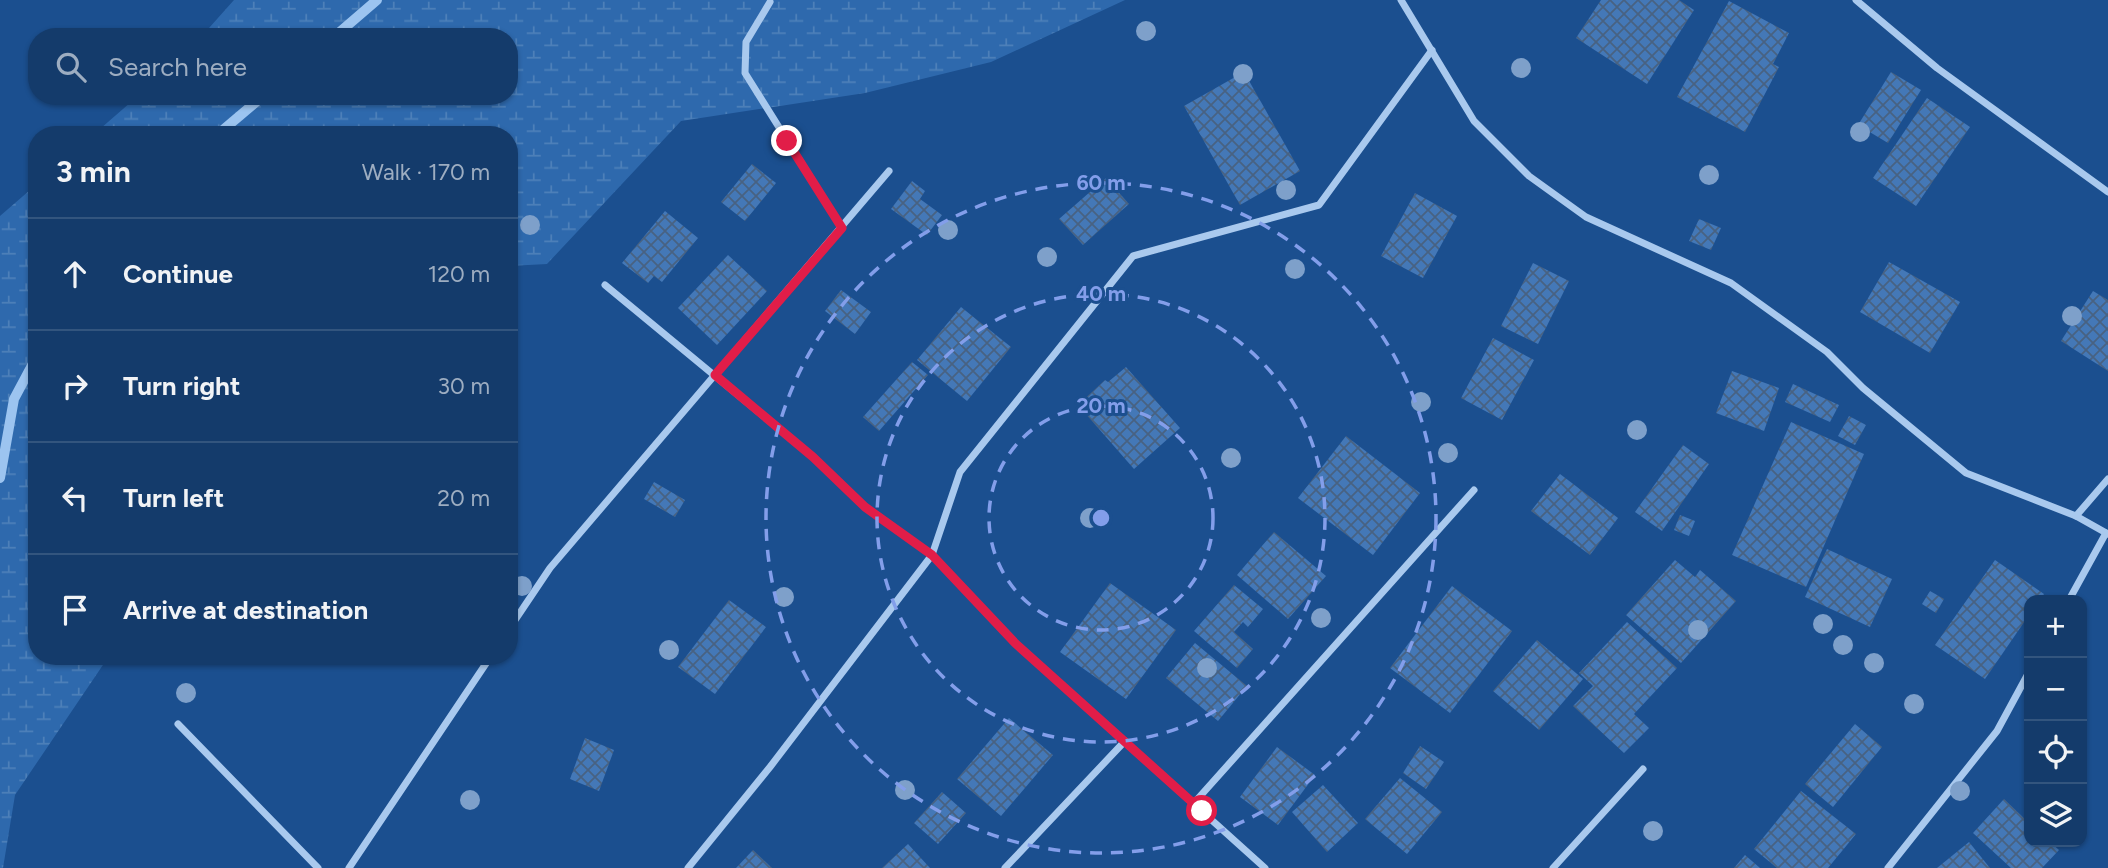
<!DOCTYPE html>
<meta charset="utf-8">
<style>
body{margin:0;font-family:Figtree,sans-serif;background:#214673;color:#f1f3f6}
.controls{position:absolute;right:21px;bottom:21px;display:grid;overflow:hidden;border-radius:14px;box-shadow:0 2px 5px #0004}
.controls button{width:63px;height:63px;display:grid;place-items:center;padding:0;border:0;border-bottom:2px solid #33557e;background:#143b6b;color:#f1f3f6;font:35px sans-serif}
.stop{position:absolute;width:21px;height:21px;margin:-16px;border:5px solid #e11d48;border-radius:50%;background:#fff}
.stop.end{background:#e11d48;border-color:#fff;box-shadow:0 2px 7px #0008}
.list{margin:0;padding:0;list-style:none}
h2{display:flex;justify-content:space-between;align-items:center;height:91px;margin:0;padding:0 28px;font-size:30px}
h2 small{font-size:23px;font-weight:400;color:#9dadc1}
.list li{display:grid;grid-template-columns:46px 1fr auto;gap:21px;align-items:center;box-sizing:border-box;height:112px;padding:0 28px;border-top:2px solid #33557e}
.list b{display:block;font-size:26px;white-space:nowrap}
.list em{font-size:23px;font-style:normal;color:#9dadc1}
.icon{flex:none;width:38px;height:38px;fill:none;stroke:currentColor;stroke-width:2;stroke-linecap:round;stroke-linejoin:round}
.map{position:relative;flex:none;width:2108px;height:868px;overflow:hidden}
.search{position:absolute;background:#143b6b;box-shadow:0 2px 5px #0004;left:28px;top:28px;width:490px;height:77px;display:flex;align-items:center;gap:18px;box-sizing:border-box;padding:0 24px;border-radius:28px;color:#9dadc1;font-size:26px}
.panel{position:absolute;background:#143b6b;box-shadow:0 2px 5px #0004;left:28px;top:126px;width:490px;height:539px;border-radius:28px}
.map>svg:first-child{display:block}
.wetland{fill:url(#wetland-marsh)}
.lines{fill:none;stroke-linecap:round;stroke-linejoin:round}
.stream{stroke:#9cc4f0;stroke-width:10}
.building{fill:url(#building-cross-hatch)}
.street{stroke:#a9c9ee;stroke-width:7}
.tree{fill:#7ea0ca}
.route{stroke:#e11d48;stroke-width:9}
.ring{fill:none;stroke:#839eea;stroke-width:3.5;stroke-dasharray:12 9}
.centre{fill:#839eea;stroke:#1b4f8f;stroke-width:3.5}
.ring-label{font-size:21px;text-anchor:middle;font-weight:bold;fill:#839eea;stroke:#1b4f8f;stroke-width:6;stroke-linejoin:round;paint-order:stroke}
</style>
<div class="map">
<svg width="2108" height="868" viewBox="0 0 2108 868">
<defs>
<pattern id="wetland-marsh" width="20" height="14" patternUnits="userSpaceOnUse" patternTransform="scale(1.75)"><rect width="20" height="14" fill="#2e69ad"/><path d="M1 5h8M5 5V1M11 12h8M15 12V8" fill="none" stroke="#4d80b9"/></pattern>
<pattern id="building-cross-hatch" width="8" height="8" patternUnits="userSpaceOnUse" patternTransform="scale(1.75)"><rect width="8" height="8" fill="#4478b7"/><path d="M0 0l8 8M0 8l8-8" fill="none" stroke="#486282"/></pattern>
</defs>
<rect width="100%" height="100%" fill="#1b4f8f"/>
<g class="wetland">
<polygon points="234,0 1125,0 991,62 865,93 681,121 547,264 509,266 509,135 93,135 138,96 509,96 509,37 201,37"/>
<polygon points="37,184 37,656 109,656 15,795 3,868 0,868 0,216"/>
</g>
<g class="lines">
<g class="stream">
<polyline points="334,37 377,0"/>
<polyline points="217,135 263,96"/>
<polyline points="0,478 14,399 37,356"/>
</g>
</g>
<g class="building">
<polygon points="1601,0 1679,0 1694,10 1647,84 1576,38"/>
<polygon points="1729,1 1789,33 1773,64 1779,67 1745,132 1677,97"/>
<polygon points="1244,72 1300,171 1240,205 1184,106"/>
<polygon points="1891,72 1921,90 1888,143 1858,125"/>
<polygon points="1927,98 1970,127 1916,206 1873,178"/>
<polygon points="752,164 776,183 745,221 721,202"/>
<polygon points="1106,178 1129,204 1083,245 1059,219"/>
<polygon points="912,181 925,191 920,199 942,215 927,235 891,209"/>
<polygon points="1415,193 1457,216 1423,278 1381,256"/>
<polygon points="665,211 698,238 662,282 654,276 648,283 622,263"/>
<polygon points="1699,219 1721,228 1711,250 1689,241"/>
<polygon points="728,255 767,291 717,345 678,308"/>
<polygon points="1889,262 1960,302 1930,353 1860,312"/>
<polygon points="1533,263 1569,281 1538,344 1501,326"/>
<polygon points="841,290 871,312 855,334 825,311"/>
<polygon points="2093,291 2108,300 2108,371 2061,341"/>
<polygon points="961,307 1011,347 967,401 917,360"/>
<polygon points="1493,338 1534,360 1502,420 1461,398"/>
<polygon points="912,362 928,375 879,431 863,417"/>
<polygon points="1126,367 1180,428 1134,469 1078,405 1105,380 1108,382"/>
<polygon points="1732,371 1779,388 1764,431 1716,413"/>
<polygon points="1793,384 1839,405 1830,422 1785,402"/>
<polygon points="1849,416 1866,425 1855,445 1838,436"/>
<polygon points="1791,422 1864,454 1806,587 1732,555"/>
<polygon points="1346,436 1420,493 1373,555 1298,498"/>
<polygon points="1683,445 1709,464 1662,531 1635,512"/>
<polygon points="1560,474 1618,518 1590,555 1531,511"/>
<polygon points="654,482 685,500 675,517 644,499"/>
<polygon points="1680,515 1695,521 1689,536 1674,530"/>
<polygon points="1274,532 1326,576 1288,619 1237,575"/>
<polygon points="1827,549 1892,579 1870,627 1805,597"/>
<polygon points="1675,560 1695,577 1700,570 1736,601 1681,663 1626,615"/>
<polygon points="1995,560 2044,594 2040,600 2029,600 2029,615 1985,679 1935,645"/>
<polygon points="1110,583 1176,630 1126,699 1060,652"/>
<polygon points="1234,585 1263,609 1248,627 1243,622 1234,632 1253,649 1237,668 1194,631"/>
<polygon points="1452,586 1512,631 1450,713 1390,668"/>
<polygon points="1930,591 1944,599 1936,613 1922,604"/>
<polygon points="729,600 766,627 715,694 678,667"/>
<polygon points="1627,622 1677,668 1634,714 1649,728 1624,753 1573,706 1593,686 1579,673"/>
<polygon points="1537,640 1583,679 1539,730 1493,691"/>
<polygon points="1195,643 1247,686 1218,721 1166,678"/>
<polygon points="1009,718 1053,755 1001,816 957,779"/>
<polygon points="1855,724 1882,747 1833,807 1805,784"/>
<polygon points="585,738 614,750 599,791 570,779"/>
<polygon points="1420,746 1444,762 1426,789 1403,773"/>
<polygon points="1277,747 1315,775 1278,825 1240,797"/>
<polygon points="1400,778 1442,812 1407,854 1365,819"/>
<polygon points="1323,785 1358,823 1327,852 1292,812"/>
<polygon points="1801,791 1856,834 1828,868 1777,868 1754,849"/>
<polygon points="942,792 966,813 938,844 914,823"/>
<polygon points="2004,799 2029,823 2029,842 2050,842 2059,850 2042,868 2011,868 1973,833"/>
<polygon points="1969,842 1990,868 1937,868"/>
<polygon points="908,844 930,868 882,868"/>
<polygon points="753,850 772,868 736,868"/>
<polygon points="1745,855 1760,868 1734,868"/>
</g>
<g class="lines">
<g class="street">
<polyline points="1401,0 1474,121 1529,176 1586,217 1731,283 1827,352 1863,388 1966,473 2076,516 2108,534"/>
<polyline points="1856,0 1937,68 2108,192"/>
<polyline points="770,2 746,42 745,73 842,228"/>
<polyline points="605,285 813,457 865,507 932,555 1015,643 1265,868"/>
<polyline points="2076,516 2108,479"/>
<polyline points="2069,600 2106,533"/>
<polyline points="509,629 550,568 889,171"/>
<polyline points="178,724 318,868"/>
<polyline points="1194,803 1474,490"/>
<polyline points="349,868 491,656"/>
<polyline points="688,868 770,767 932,555 960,472 1133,256 1319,205 1432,50"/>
<polyline points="1005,868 1125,741"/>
<polyline points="1553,868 1643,769"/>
<polyline points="1888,868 1997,731 2029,672"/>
</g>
</g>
<g class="tree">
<circle cx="1146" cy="31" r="10"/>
<circle cx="1521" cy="68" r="10"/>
<circle cx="1243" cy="74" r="10"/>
<circle cx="1860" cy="132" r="10"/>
<circle cx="1709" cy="175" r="10"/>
<circle cx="1286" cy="190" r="10"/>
<circle cx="530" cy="225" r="10"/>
<circle cx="948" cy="230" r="10"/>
<circle cx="1047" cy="257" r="10"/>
<circle cx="1295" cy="269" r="10"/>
<circle cx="2072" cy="316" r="10"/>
<circle cx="1421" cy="402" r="10"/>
<circle cx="1637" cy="430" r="10"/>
<circle cx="1448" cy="453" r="10"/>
<circle cx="1231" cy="458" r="10"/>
<circle cx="1090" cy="518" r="10"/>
<circle cx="522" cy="586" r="10"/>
<circle cx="784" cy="597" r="10"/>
<circle cx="1321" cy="618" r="10"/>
<circle cx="1823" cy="624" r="10"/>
<circle cx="1698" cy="630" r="10"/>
<circle cx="1843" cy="645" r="10"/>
<circle cx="669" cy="650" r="10"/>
<circle cx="1874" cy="663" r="10"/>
<circle cx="1207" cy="668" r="10"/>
<circle cx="186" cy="693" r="10"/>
<circle cx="1914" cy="704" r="10"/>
<circle cx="905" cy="790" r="10"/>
<circle cx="1960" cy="791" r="10"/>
<circle cx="470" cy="800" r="10"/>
<circle cx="1653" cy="831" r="10"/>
</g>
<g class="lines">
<polyline class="route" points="787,141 842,228 715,375 813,457 865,507 932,555 1015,643 1202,811"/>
</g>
<g class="ring">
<circle cx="1101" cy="518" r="112"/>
<circle cx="1101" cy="518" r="224"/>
<circle cx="1101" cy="518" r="335"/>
</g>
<circle cx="1101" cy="518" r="10" class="centre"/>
<g class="ring-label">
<text x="1101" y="190">60 m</text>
<text x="1101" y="301">40 m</text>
<text x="1101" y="413">20 m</text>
</g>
</svg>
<div class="controls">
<button>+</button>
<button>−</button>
<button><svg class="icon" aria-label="locate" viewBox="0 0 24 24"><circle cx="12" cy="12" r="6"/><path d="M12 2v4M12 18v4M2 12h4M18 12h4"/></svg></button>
<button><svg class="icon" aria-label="layers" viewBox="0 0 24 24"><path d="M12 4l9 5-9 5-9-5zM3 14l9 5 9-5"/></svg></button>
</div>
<div class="stop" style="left:1202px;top:811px"></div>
<div class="stop end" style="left:787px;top:141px"></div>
<div class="search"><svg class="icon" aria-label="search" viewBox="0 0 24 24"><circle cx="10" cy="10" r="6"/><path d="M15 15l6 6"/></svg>Search here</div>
<section class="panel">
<h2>3 min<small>Walk · 170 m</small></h2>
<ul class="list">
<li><svg class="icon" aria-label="ahead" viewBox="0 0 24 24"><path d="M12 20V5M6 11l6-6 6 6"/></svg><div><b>Continue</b></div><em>120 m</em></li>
<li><svg class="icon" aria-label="right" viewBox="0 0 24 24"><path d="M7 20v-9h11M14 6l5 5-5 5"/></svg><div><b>Turn right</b></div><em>30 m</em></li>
<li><svg class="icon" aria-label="left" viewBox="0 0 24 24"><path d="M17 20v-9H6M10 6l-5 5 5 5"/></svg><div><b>Turn left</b></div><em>20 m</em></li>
<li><svg class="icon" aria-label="arrive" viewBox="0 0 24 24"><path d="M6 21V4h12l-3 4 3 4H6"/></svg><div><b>Arrive at destination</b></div></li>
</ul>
</section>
</div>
